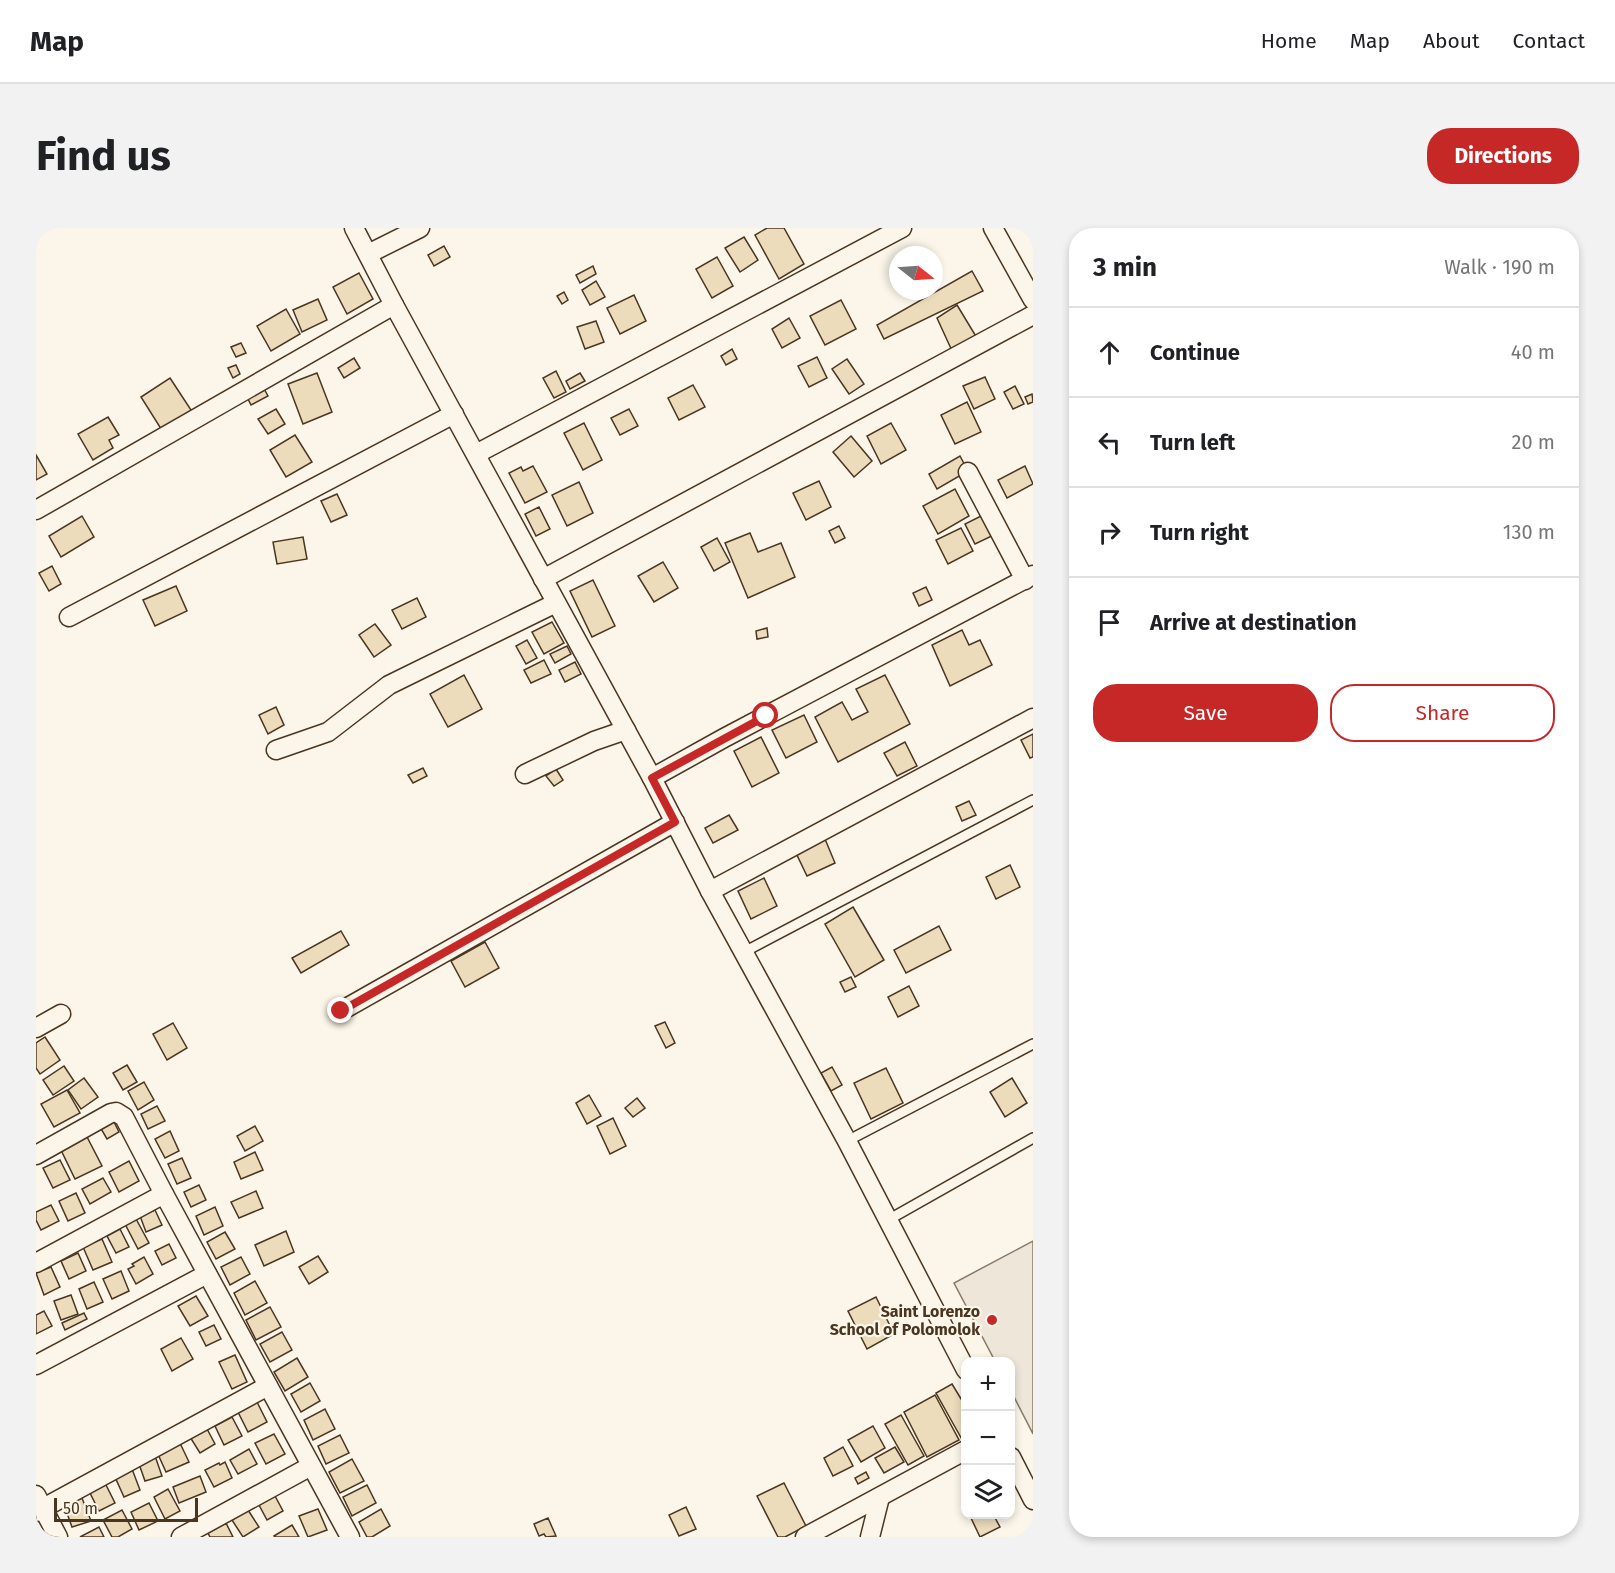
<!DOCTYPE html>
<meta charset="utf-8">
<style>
body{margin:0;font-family:"Fira Sans",sans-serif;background:#f2f2f2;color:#202124}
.controls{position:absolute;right:18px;bottom:18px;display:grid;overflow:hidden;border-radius:12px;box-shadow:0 3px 9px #0003}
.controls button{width:54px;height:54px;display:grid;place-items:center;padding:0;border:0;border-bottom:2px solid #e0e0e0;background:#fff;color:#202124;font:30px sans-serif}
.compass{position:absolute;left:853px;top:18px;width:54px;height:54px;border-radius:50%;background:#fff;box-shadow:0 3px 9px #0003;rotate:107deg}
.scale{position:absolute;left:18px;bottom:15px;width:144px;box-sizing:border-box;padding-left:6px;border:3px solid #4a3520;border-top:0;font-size:16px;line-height:21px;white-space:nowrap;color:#4a3520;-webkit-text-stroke:4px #fbf6e9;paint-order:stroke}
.stop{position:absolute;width:18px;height:18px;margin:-14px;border:4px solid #c62828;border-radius:50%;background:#fff}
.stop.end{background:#c62828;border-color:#fff;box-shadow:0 2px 6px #0008}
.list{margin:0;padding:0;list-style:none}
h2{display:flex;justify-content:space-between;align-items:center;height:78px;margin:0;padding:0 24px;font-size:26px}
h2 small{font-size:20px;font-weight:400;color:#757577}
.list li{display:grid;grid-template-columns:39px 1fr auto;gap:18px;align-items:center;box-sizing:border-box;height:90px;padding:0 24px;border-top:2px solid #e0e0e0}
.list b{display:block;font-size:22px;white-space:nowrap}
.list em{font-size:20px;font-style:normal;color:#757577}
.actions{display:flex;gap:12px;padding:18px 24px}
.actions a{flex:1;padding:14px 0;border:2px solid #c62828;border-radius:24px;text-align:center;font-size:21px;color:#c62828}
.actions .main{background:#c62828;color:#fff}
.icon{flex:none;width:33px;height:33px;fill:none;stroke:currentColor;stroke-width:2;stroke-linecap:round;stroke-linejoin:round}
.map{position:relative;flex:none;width:997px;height:1309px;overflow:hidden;border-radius:24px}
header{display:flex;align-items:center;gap:36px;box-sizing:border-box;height:84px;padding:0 30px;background:#fff;border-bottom:2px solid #e0e0e0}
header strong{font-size:28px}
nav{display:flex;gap:33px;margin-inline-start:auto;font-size:21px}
.intro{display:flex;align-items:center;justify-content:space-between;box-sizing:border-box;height:144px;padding:0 36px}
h1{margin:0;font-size:42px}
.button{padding:15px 27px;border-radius:24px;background:#c62828;color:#fff;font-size:21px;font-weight:700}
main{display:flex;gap:36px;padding:0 36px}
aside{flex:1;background:#fff;border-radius:24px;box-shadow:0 3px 9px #0003}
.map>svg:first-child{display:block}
.green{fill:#ede6d9;stroke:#887966;stroke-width:1.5}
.building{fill:#ecdcbc;stroke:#4a3520;stroke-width:1.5}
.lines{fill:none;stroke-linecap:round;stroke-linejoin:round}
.lane-casing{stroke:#4a3520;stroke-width:12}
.street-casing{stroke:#4a3520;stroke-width:21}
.lane{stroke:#fbf6e9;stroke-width:9}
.street{stroke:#fbf6e9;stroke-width:18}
.route{stroke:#c62828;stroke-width:8}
.poi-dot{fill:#c62828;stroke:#fbf6e9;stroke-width:2}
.labels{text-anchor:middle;stroke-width:4.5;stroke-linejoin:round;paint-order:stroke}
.poi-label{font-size:16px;font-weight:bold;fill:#4a3520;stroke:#fbf6e9;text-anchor:end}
</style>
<header>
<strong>Map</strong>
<nav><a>Home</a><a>Map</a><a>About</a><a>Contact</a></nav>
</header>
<div class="intro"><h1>Find us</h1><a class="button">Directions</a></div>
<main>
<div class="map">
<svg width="997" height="1309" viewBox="0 0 997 1309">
<rect width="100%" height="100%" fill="#fbf6e9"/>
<polygon class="green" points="997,1013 997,1206 975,1163 975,1134 959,1133 918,1055"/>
<g class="building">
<polygon points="731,0 748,0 768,36 743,51 719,7"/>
<polygon points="708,9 722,32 704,44 689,20"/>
<polygon points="408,18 414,29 398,38 392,27"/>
<polygon points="681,29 697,58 676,70 660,41"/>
<polygon points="557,38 560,46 544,55 540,47"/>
<polygon points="936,43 947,63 848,111 841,97"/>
<polygon points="323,45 337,71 311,86 297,59"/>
<polygon points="560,53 569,69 554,77 546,62"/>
<polygon points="528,64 532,72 526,76 521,68"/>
<polygon points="598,67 610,93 584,106 571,80"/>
<polygon points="282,71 291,92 266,104 257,82"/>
<polygon points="805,72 820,101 789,117 774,88"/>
<polygon points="921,77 941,110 917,125 901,90"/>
<polygon points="250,81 264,106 235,123 221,98"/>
<polygon points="753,90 764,110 746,120 736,101"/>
<polygon points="560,93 568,114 549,121 541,99"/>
<polygon points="205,115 210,125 200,129 195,119"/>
<polygon points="696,121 701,131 690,137 685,128"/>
<polygon points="781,129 791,150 773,159 762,138"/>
<polygon points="318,130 324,140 308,150 302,140"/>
<polygon points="811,131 828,156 813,166 796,141"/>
<polygon points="200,137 204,146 197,150 192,140"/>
<polygon points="520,143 530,164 518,170 507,150"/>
<polygon points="281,145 296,184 267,196 252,156"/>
<polygon points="544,145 549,153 534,161 530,153"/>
<polygon points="949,149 959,171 938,181 927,158"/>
<polygon points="134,150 157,185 127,204 105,169"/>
<polygon points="657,157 669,179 643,192 632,170"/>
<polygon points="979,158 988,176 977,181 968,164"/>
<polygon points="227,159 232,168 215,177 211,169"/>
<polygon points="996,166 997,174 992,176 989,169"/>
<polygon points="931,174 945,204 919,216 905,187"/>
<polygon points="240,181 249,196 232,206 222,191"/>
<polygon points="593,181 602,198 584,207 575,190"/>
<polygon points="72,189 83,207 73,212 77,220 57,232 42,206"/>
<polygon points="548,195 566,232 547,242 528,205"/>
<polygon points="855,195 870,222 845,236 831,208"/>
<polygon points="259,207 276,234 250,249 234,222"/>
<polygon points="815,208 836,233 818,249 797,224"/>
<polygon points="0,227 11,246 0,252"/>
<polygon points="924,228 932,243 901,261 893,246"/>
<polygon points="497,238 511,264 489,275 473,245 485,239 487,243"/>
<polygon points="989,238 997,256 971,270 962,252"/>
<polygon points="783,253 795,279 770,292 757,265"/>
<polygon points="543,254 557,285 531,298 516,267"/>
<polygon points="919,261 933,288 902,306 887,278"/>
<polygon points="301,266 311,287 295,294 285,273"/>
<polygon points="503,279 514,301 500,308 489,286"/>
<polygon points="949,286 960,306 939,316 929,296"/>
<polygon points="46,288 58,309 25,329 13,308"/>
<polygon points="803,298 809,310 799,315 793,303"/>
<polygon points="925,300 937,323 912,336 900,312"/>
<polygon points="714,305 722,324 745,315 759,349 712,370 689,315"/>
<polygon points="267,309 271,331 241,336 237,314"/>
<polygon points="681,310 694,334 678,343 665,319"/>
<polygon points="627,334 642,360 618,374 602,348"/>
<polygon points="16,338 25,356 13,363 3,345"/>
<polygon points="557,352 579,398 556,409 534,363"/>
<polygon points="140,358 151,383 119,398 107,372"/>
<polygon points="890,359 896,372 883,378 877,365"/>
<polygon points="381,370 390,389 366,401 356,382"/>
<polygon points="516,394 528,415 508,426 496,404"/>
<polygon points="339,396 355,417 338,429 323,407"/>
<polygon points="731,400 732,409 721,411 720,403"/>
<polygon points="926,402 933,417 944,412 956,437 914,458 896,417"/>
<polygon points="491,412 501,430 490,436 480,418"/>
<polygon points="531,418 535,426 519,435 514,426"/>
<polygon points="508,432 515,446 495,455 488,442"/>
<polygon points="539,434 545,446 529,454 523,442"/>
<polygon points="428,447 446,481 412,499 394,466"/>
<polygon points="849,447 874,496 802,534 779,489 806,474 816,492 832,484 820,461"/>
<polygon points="240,479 248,497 232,506 223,487"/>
<polygon points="768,487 781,514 750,530 736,502"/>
<polygon points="997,506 997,529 994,530 985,512"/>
<polygon points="725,509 743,545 716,559 698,523"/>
<polygon points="869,514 881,538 861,548 848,525"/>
<polygon points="387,540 391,548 377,555 372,547"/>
<polygon points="520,541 527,552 518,558 510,548"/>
<polygon points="933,573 940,587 926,593 920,579"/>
<polygon points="693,587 702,602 677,615 669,600"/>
<polygon points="789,611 799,635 771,648 760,625"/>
<polygon points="974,637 984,659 960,671 950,649"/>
<polygon points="728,650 741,678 715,691 702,663"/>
<polygon points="817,679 848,732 819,749 789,696"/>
<polygon points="903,698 915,722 870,745 858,722"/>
<polygon points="305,703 313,717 265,745 256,730"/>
<polygon points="449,714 463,740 429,759 415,733"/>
<polygon points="815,749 820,759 809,764 804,754"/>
<polygon points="873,758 883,778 862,789 852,769"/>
<polygon points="629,794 639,815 630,820 619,798"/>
<polygon points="137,795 151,820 131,832 117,806"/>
<polygon points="9,809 24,832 4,846 0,840 0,815"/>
<polygon points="91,837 101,854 87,862 77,845"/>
<polygon points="28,838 38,853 17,867 7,852"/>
<polygon points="796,839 806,857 795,863 785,845"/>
<polygon points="850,840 867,875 835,891 818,855"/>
<polygon points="48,850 62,869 45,881 32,862"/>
<polygon points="976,850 991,875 969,889 954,864"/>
<polygon points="108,854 118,872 102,882 92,863"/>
<polygon points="31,862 44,885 18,899 5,876"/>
<polygon points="553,867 565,888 551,896 540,875"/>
<polygon points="601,870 609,880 597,889 589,880"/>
<polygon points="121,878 129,893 112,901 105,886"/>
<polygon points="577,890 590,918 574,926 561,898"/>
<polygon points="77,892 83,904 71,911 64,899"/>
<polygon points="219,898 227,913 209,923 201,908"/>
<polygon points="134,903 143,923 129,930 119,911"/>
<polygon points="50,907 66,938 39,951 24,920"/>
<polygon points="219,924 227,942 205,951 198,934"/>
<polygon points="146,930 155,950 141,956 132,936"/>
<polygon points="24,932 34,952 17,960 7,940"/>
<polygon points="93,933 103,953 83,964 73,944"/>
<polygon points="67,950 75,964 54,976 46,961"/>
<polygon points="163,957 170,972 155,979 148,964"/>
<polygon points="220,963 227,980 203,990 195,974"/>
<polygon points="40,965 49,985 32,993 23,973"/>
<polygon points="15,977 23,993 5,1002 0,992 0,984"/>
<polygon points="179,979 187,998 168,1007 160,988"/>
<polygon points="119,982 126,997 110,1004 104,988"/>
<polygon points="99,989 113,1015 102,1021 88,994"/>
<polygon points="84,1001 93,1019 80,1025 71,1008"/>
<polygon points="250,1003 258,1024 228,1038 219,1017"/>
<polygon points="189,1004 199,1021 180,1031 171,1014"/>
<polygon points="66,1011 76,1034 57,1042 47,1019"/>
<polygon points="133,1016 140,1030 126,1037 119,1023"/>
<polygon points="42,1025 50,1043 33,1051 25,1033"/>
<polygon points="282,1028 292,1044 273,1056 263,1039"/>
<polygon points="108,1029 117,1046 100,1056 92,1041 98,1038 96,1036"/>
<polygon points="205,1029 214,1046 194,1057 185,1039"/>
<polygon points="15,1039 24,1059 8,1067 0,1045"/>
<polygon points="85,1043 93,1063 76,1071 67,1051"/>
<polygon points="219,1053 231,1075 209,1087 198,1065"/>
<polygon points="58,1054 67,1074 51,1081 43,1061"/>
<polygon points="35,1067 42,1086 25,1092 18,1073"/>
<polygon points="160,1068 172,1088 154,1098 142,1078"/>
<polygon points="840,1069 858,1106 831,1121 812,1083"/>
<polygon points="234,1079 245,1099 220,1112 210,1092"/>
<polygon points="8,1083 16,1098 0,1106 0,1087"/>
<polygon points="48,1085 51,1091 29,1102 26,1095"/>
<polygon points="178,1097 185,1111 170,1118 163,1104"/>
<polygon points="246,1104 256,1122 234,1134 224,1116"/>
<polygon points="145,1110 157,1131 136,1143 125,1121"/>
<polygon points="199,1127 211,1154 196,1161 183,1134"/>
<polygon points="261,1130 272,1149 249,1163 238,1144"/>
<polygon points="274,1155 284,1173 265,1184 255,1166"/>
<polygon points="916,1156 930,1179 928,1215 900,1165"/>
<polygon points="899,1167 923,1212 891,1229 868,1184"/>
<polygon points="220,1172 231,1194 212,1204 201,1182"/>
<polygon points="289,1181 299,1201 277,1212 268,1192"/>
<polygon points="865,1187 888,1228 872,1237 849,1196"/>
<polygon points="196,1189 206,1208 188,1217 179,1198"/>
<polygon points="837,1198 849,1220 825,1234 812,1212"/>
<polygon points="170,1199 179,1216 164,1225 154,1209"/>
<polygon points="238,1206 249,1226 230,1236 219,1215"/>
<polygon points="304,1207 313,1225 290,1236 282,1218"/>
<polygon points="143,1213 153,1234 130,1244 121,1224"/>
<polygon points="807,1219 817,1238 797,1248 788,1230"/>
<polygon points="859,1219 868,1234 848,1245 839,1230"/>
<polygon points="213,1221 221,1236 202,1246 194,1232"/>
<polygon points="119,1228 126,1248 109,1253 102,1233"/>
<polygon points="316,1231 328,1253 304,1265 293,1244"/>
<polygon points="189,1234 196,1250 178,1259 169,1242 183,1235 184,1237"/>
<polygon points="96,1241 104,1262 88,1269 79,1249"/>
<polygon points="830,1244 833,1250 822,1256 819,1250"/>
<polygon points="164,1248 170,1264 143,1275 137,1259"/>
<polygon points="69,1255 79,1275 63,1283 53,1263"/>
<polygon points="748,1255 770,1298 749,1309 742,1309 721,1268"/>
<polygon points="331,1257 340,1275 316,1288 307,1269"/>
<polygon points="132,1261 144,1283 129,1291 118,1269"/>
<polygon points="239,1268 247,1283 231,1292 223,1277"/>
<polygon points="46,1270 55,1293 36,1299 28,1277"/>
<polygon points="113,1275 122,1293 103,1302 95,1284"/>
<polygon points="650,1279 660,1301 643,1308 633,1287"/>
<polygon points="282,1281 291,1302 272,1309 263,1288"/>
<polygon points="345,1281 354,1298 336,1309 331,1309 323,1294"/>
<polygon points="86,1282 96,1301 82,1309 76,1309 67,1292"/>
<polygon points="212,1282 223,1299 207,1309 196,1292"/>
<polygon points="941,1286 957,1286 964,1299 944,1309 935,1290"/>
<polygon points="512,1290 520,1308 510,1309 508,1306 503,1308 498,1296"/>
<polygon points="190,1295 197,1309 174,1309 172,1305"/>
<polygon points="256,1297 263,1309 239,1309 238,1308"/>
<polygon points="63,1299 68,1309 44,1309"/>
</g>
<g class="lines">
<defs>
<g id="lane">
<polyline points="708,724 997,572"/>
<polyline points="811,913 997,816"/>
<polyline points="852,992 997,910"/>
</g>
<g id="street">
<polyline points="318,0 358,77 616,550 674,663 811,913 930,1142"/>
<polyline points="957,0 997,72"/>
<polyline points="332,26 384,0"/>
<polyline points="440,226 866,0"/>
<polyline points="932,244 989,352"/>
<polyline points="0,282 358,77"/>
<polyline points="507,351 997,87"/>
<polyline points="33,389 418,186"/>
<polyline points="240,522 292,504 353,457 520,375"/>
<polyline points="489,546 558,513 590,502"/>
<polyline points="616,550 688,510 997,347"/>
<polyline points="674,663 997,490"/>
<polyline points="305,783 639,594"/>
<polyline points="0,800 25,786"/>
<polyline points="0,927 75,885 80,884 88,889 128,966 314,1309"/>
<polyline points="0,1035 128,966"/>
<polyline points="0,1137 171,1046"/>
<polyline points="975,1229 997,1272"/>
<polyline points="0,1267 22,1309"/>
<polyline points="0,1284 232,1158"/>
<polyline points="145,1309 275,1238"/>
<polyline points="769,1309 930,1222"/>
<polyline points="834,1309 844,1269"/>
</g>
</defs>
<use href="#lane" class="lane-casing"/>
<use href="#street" class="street-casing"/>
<use href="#lane" class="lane"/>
<use href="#street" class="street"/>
</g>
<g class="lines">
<polyline class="route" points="305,783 639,594 616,550 730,488"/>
</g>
<circle class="poi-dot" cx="956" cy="1092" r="6"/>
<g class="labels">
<g class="poi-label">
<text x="944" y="1089">Saint Lorenzo<tspan x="944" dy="18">School of Polomolok</tspan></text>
</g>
</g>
</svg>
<div class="controls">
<button>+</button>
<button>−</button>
<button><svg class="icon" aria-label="layers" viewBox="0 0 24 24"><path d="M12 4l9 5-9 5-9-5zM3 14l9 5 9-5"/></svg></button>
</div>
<svg class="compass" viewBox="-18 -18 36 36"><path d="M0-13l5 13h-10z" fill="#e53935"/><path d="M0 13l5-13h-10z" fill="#757577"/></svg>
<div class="scale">50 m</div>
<div class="stop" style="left:730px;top:488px"></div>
<div class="stop end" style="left:305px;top:783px"></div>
</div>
<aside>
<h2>3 min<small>Walk · 190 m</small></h2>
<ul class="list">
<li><svg class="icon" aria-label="ahead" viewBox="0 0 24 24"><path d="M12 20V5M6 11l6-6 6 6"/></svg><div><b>Continue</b></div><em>40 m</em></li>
<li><svg class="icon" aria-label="left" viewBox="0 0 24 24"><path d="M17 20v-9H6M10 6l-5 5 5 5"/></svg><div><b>Turn left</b></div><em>20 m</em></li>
<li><svg class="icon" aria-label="right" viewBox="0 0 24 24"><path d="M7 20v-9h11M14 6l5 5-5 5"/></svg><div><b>Turn right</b></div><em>130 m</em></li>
<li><svg class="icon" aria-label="arrive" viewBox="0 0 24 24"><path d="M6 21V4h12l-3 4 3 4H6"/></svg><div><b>Arrive at destination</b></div></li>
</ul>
<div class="actions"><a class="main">Save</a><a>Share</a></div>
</aside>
</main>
